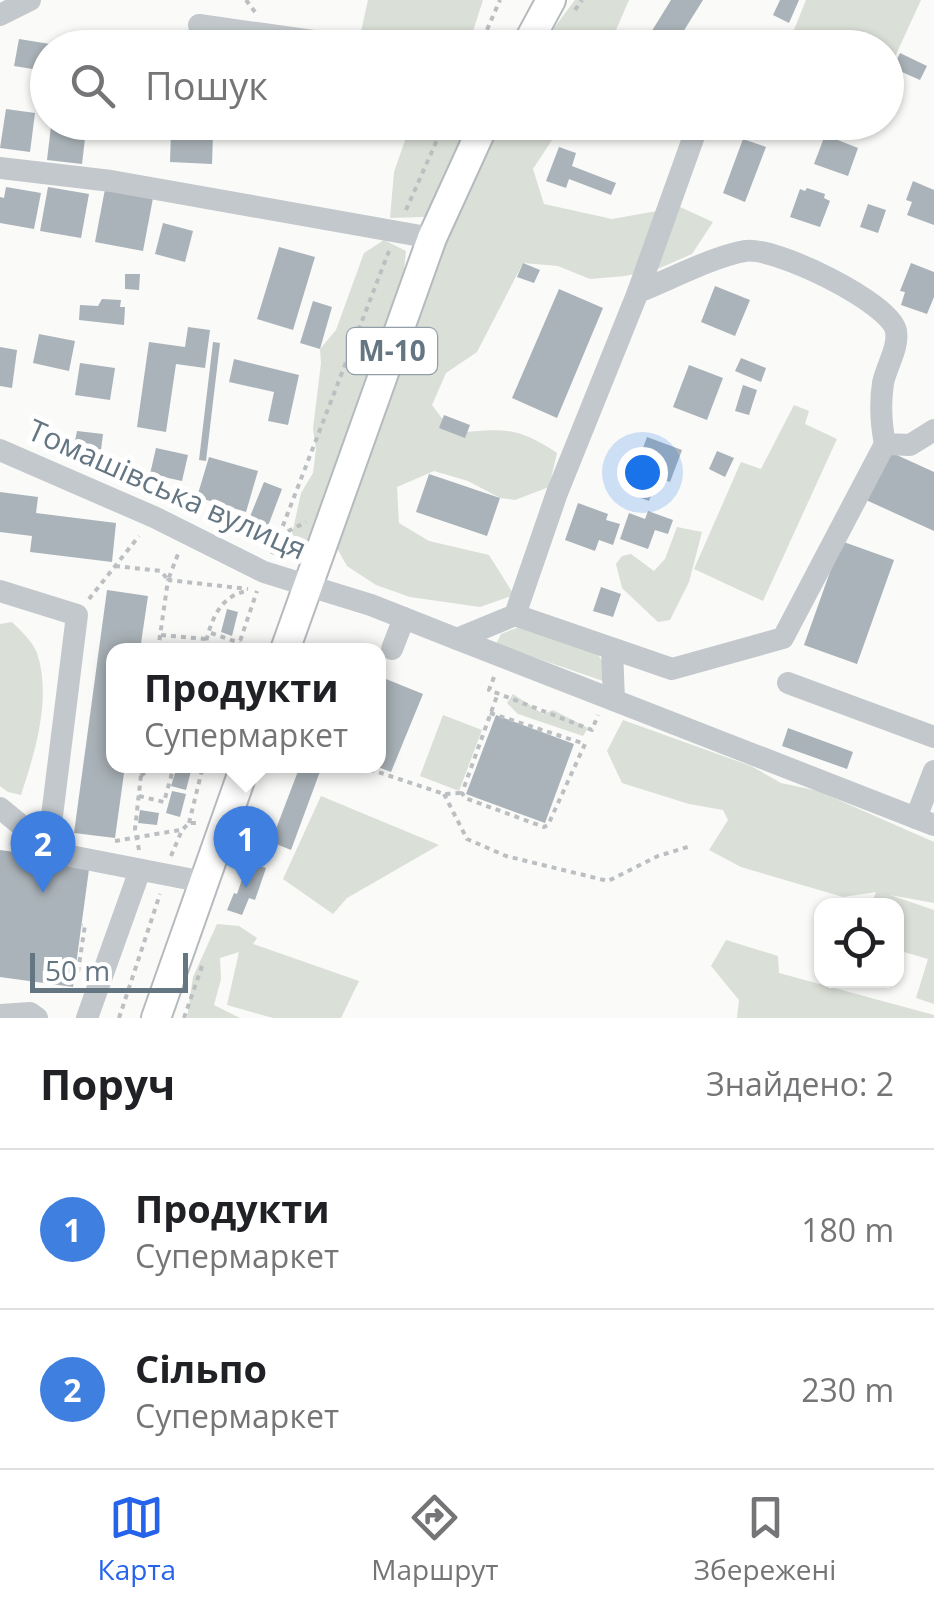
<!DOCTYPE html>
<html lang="uk">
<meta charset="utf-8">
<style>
body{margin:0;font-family:"Open Sans",sans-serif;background:#f2f2f2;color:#202124}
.controls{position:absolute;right:30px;bottom:30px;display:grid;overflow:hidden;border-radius:20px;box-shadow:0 2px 8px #0004}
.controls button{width:90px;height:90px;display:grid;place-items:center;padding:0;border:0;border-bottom:2px solid #e0e0e0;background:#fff;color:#202124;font:50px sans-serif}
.scale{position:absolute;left:30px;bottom:25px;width:158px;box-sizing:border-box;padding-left:10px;border:5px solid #657683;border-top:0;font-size:28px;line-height:35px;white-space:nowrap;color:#657683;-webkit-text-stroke:8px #fff;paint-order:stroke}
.you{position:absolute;left:642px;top:472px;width:35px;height:35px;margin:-25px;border:8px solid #fff;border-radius:50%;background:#1a73e8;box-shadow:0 0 0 15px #1a73e833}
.badge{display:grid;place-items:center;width:65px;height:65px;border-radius:50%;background:#2563eb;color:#fff;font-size:32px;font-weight:700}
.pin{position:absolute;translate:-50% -82px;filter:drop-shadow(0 2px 5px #0008)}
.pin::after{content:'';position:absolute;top:52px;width:35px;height:30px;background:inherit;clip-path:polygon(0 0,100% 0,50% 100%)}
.popup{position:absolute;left:106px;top:643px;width:280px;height:130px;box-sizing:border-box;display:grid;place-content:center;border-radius:20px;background:#fff;filter:drop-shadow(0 2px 8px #0005);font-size:32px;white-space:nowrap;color:#757577}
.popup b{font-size:38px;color:#202124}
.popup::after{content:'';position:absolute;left:50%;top:100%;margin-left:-20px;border:20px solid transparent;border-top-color:#fff}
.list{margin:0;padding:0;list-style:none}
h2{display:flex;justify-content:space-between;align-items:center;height:130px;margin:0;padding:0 40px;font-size:42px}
h2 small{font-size:32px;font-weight:400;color:#757577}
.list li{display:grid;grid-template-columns:65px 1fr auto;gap:30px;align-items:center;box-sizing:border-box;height:160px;padding:0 40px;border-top:2px solid #e0e0e0}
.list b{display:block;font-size:38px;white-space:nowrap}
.list p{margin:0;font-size:32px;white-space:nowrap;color:#757577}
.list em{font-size:32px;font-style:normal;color:#757577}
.icon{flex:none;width:55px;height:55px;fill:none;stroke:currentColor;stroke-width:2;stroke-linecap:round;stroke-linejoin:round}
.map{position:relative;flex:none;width:934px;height:1018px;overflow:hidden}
.search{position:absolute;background:#fff;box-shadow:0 2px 8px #0004;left:30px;right:30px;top:30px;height:110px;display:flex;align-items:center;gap:25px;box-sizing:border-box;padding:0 35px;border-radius:55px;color:#757577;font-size:38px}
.sheet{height:450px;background:#fff}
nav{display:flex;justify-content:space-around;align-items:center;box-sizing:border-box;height:140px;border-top:2px solid #e0e0e0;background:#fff;font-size:28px;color:#757577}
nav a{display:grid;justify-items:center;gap:5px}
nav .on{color:#2563eb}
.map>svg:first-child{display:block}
.green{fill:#dadfd7}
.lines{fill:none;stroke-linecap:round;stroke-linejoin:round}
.stream{stroke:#bbc7cb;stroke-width:6}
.building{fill:#aab3b9}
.major-casing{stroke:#b5babe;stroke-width:32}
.path{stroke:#bbbfc2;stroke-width:4;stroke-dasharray:5 5;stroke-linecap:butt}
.minor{stroke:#c3c8cc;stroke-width:22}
.major{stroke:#fff;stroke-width:28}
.labels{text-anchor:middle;stroke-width:10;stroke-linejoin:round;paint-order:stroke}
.shield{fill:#fff;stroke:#939fa8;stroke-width:2.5}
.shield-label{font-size:28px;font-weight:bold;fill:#657683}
.street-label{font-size:30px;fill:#657683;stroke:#fff}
</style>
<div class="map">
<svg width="934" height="1018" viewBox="0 0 934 1018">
<rect width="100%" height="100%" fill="#fafaf8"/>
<g class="green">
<polygon points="368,0 483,0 468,47 406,47 360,36"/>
<polygon points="575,0 629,0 616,30 613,47 539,48"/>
<polygon points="806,0 921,0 887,74 886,48 787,47"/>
<polygon points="411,123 475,123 454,173 424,217 390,218 394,172"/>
<path d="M499,123h94l-41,17 -19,29 11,35 68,15 68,-12 33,15 -21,32 -32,14 -35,8 -35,3 -32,-13 -35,-3 -46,89 -31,21 -14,32 21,28c49,-4 62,-8 104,20l-8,34 -34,13 -15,-2 -32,-17 -34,-10 -37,16 2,36 30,18 60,14 25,40 -34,12 -70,-10 -34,-12 -29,-19 -17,-30 71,-197z"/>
<polygon points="384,240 406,251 404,270 373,369 358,399 356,435 314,548 296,555 292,534 301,493 313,473 316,449 313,429 321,363 320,349 336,330 364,253"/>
<polygon points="794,405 809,411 805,424 837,439 763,601 694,569 741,462 761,469"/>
<polygon points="677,527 702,532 689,582 670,620 658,622 622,588 616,564 622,556 631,554 654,571 665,559"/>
<path d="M12,622c9,9 21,20 25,31 15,45 -2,99 -16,142l-13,-3 -8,-6v-162z"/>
<polygon points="524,625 596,651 606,668 606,682 496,644 501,634"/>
<polygon points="513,694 543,714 553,710 588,728 583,736 518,714 507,703"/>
<polygon points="443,715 482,730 459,791 420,776"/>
<polygon points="623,720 751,766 781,783 818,791 934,842 934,903 890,895 934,910 934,1004 916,998 928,959 904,952 897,965 896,906 871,905 876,892 843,897 741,867 709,850 728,820 723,810 689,804 622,783 607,751"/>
<polygon points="321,796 439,845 347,898 333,914 283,879"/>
<polygon points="217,924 239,926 257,938 253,944 359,981 341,1018 273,1018 227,1005 239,952 220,958 221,979 214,1005 240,1018 187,1018 193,977"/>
<polygon points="726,940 778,956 779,973 934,1015 934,1018 737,1018 739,1000 711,966"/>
</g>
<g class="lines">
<polyline class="stream" points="480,33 504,41"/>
</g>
<g class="building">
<polygon points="671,0 703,0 673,48 655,48 645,42"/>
<polygon points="780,0 799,0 789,23 773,15"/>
<polygon points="19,39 50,44 45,71 14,66"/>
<polygon points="900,53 927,66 920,80 893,68"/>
<polygon points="6,109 35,113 30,152 0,148"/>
<polygon points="105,122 130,122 128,135 104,129"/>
<polygon points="254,122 304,122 303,132 284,130 283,137 267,135 268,128 253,126"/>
<polygon points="800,122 841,122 837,135"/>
<polygon points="51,126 86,130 82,164 47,160"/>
<polygon points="171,132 213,134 212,164 170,162"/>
<polygon points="825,135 858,148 848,176 814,164"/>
<polygon points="743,139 766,147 745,202 723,193"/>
<polygon points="559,147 576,153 572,166 616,183 611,195 569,179 566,188 546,181"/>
<polygon points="913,181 934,190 934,225 907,215 912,202 906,200"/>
<polygon points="6,187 41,193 34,229 0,223 0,197 4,198"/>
<polygon points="48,187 89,194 81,238 40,231"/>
<polygon points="807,188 825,194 824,198 830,201 820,227 790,217 800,189 805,191"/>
<polygon points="105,189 153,198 143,251 95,242"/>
<polygon points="868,204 886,210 878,233 860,227"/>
<polygon points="163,223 193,231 185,262 155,254"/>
<polygon points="279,247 315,257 293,330 257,319"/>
<polygon points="523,263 540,270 534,283 517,277"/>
<polygon points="911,263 934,272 934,297 927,314 901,305 905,292 900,291"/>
<polygon points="125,274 140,274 139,290 125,289"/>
<polygon points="715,286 750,300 735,336 701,322"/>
<polygon points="559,289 603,308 557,418 512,398"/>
<polygon points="102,299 121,300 120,307 125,307 124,325 79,320 80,305 98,306"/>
<polygon points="313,301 332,307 320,349 300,343"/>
<polygon points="188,327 210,330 205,368 176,364 166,432 137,427 149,342 185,347"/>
<polygon points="39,334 75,341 69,371 33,363"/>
<polygon points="213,342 220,343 206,461 199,460"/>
<polygon points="0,347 17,350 12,388 0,386"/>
<polygon points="741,358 766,368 761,382 735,371"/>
<polygon points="234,359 299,375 288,425 268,421 274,392 229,382"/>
<polygon points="80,363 115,368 110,400 75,395"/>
<polygon points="689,365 723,378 707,420 673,407"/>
<polygon points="743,385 757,390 749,415 735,411"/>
<polygon points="444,415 470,425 465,438 439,428"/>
<polygon points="77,431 103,434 101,450 74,446"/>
<polygon points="647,437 682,450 670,482 635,470"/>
<polygon points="156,448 188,455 182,481 150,474"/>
<polygon points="717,451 734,458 725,477 709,469"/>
<polygon points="888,451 934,472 934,531 866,500"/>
<polygon points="209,457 258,471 246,512 197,497"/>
<polygon points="429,474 500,498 487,536 416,512"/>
<polygon points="633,477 655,485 649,501 627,493"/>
<polygon points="264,482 282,489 268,526 249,519"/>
<polygon points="0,492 38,497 36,513 116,523 112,562 30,552 32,536 0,532"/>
<polygon points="578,503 608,514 606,520 620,524 613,545 599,540 595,551 565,540"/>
<polygon points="648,511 673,520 668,534 655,530 648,549 620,539 629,513 645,519"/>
<polygon points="841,541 894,560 857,664 804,645"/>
<polygon points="601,587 621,594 613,617 593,611"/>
<polygon points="107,590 148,596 140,650 114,650 114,766 125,766 115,838 74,833"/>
<polygon points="227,609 238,612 232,636 221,632"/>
<polygon points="386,679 423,694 391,772 378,767 378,696"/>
<polygon points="496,715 574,744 545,823 466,794"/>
<polygon points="788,728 853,752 847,769 782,746"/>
<polygon points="300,766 322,766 291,850 271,842"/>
<polygon points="177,767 191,771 186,790 171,786"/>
<polygon points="172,791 186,794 180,817 166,813"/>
<polygon points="140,810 159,813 157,825 138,823"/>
<polygon points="0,850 90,862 73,987 0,977"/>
<polygon points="248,862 266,868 255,900 249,898 242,915 227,910 234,893 237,894"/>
</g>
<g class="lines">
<defs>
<g id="major">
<polyline points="525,48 551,0"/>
<polyline points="285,650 432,238 485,122"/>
<polyline points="156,1018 245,766"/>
</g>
</defs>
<use href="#major" class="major-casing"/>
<g class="path">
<polyline points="246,0 255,12"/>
<polyline points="575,10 582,0"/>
<polyline points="479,48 500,0"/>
<polyline points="406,210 445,122"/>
<polyline points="279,536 306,522"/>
<polyline points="272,554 389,251"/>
<polyline points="115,566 161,571 168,580 178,554"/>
<polyline points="89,599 139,536"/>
<polyline points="211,633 240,643"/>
<polyline points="161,635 206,639"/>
<polyline points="158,650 168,580 248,589"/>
<path d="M204,650c6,-26 14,-55 44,-59"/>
<polyline points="237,650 257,591"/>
<polyline points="494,677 489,690 592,730 598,715"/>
<polyline points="490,713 585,744 548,825 544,827 465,798 462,793 498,693"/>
<polyline points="360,766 444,794 462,793"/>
<polyline points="141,776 151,766"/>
<polyline points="444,794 467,839 506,856 608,881 658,856 691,846"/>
<polyline points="139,796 164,802 174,766"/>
<polyline points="189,823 203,766"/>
<polyline points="115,841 180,830"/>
<polyline points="139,850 135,829 142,766"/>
<polyline points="171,856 182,830 189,823 200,823"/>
<polyline points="78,972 85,925 82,925"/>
<polyline points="119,1018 160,894"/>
<polyline points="184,1018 202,966"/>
</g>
<g class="minor">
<polyline points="0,15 30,0"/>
<polyline points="199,25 363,48"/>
<polyline points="0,168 111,181 432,238"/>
<polyline points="638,292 699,122"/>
<path d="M0,450l154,67 110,55 107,33 86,34 58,-24 42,-122 81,-201c33,-13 74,-35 107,-41 29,-5 145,51 151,80 3,17 -10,36 -13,52 -3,20 -2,41 2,61l25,1 24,-15"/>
<polyline points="0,591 77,615 48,848"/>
<polyline points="515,615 672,669 783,638 885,444"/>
<polyline points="457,639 934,825"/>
<polyline points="392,649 404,618"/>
<polyline points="612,649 614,700"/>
<polyline points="788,683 934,737"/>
<polyline points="0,808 55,853 204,882"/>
<polyline points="916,818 934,771"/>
<polyline points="0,1015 30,1013 37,1018"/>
<polyline points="87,1018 140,870"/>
</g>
<use href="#major" class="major"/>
</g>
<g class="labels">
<rect class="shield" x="347" y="328" width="90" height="46" rx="8"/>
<g class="shield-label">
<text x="392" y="361">М-10</text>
</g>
<g class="street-label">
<text transform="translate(167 490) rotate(24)" y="10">Томашівська вулиця</text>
</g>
</g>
</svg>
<div class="controls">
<button><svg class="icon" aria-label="locate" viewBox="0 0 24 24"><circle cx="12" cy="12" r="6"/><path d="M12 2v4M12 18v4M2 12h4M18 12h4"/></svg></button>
</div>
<div class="scale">50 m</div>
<div class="you"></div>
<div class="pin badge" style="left:246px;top:888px;background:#3f7fe0">1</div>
<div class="popup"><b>Продукти</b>Супермаркет</div>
<div class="pin badge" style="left:43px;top:893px;background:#3f7fe0">2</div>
<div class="search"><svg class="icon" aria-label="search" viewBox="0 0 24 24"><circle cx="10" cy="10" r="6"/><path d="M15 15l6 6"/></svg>Пошук</div>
</div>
<section class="sheet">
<h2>Поруч<small>Знайдено: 2</small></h2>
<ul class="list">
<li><span class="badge" style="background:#3f7fe0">1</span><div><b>Продукти</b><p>Супермаркет</p></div><em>180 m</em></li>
<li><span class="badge" style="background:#3f7fe0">2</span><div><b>Сільпо</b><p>Супермаркет</p></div><em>230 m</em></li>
</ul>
</section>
<nav>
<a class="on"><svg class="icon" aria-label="map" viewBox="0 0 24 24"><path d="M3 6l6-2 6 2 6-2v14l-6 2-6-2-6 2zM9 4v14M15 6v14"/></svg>Карта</a>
<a><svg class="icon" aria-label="directions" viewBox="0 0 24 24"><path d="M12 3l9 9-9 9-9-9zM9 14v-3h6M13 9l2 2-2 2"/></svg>Маршрут</a>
<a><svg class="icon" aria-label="saved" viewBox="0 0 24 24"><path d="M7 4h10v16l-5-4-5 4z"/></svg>Збережені</a>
</nav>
